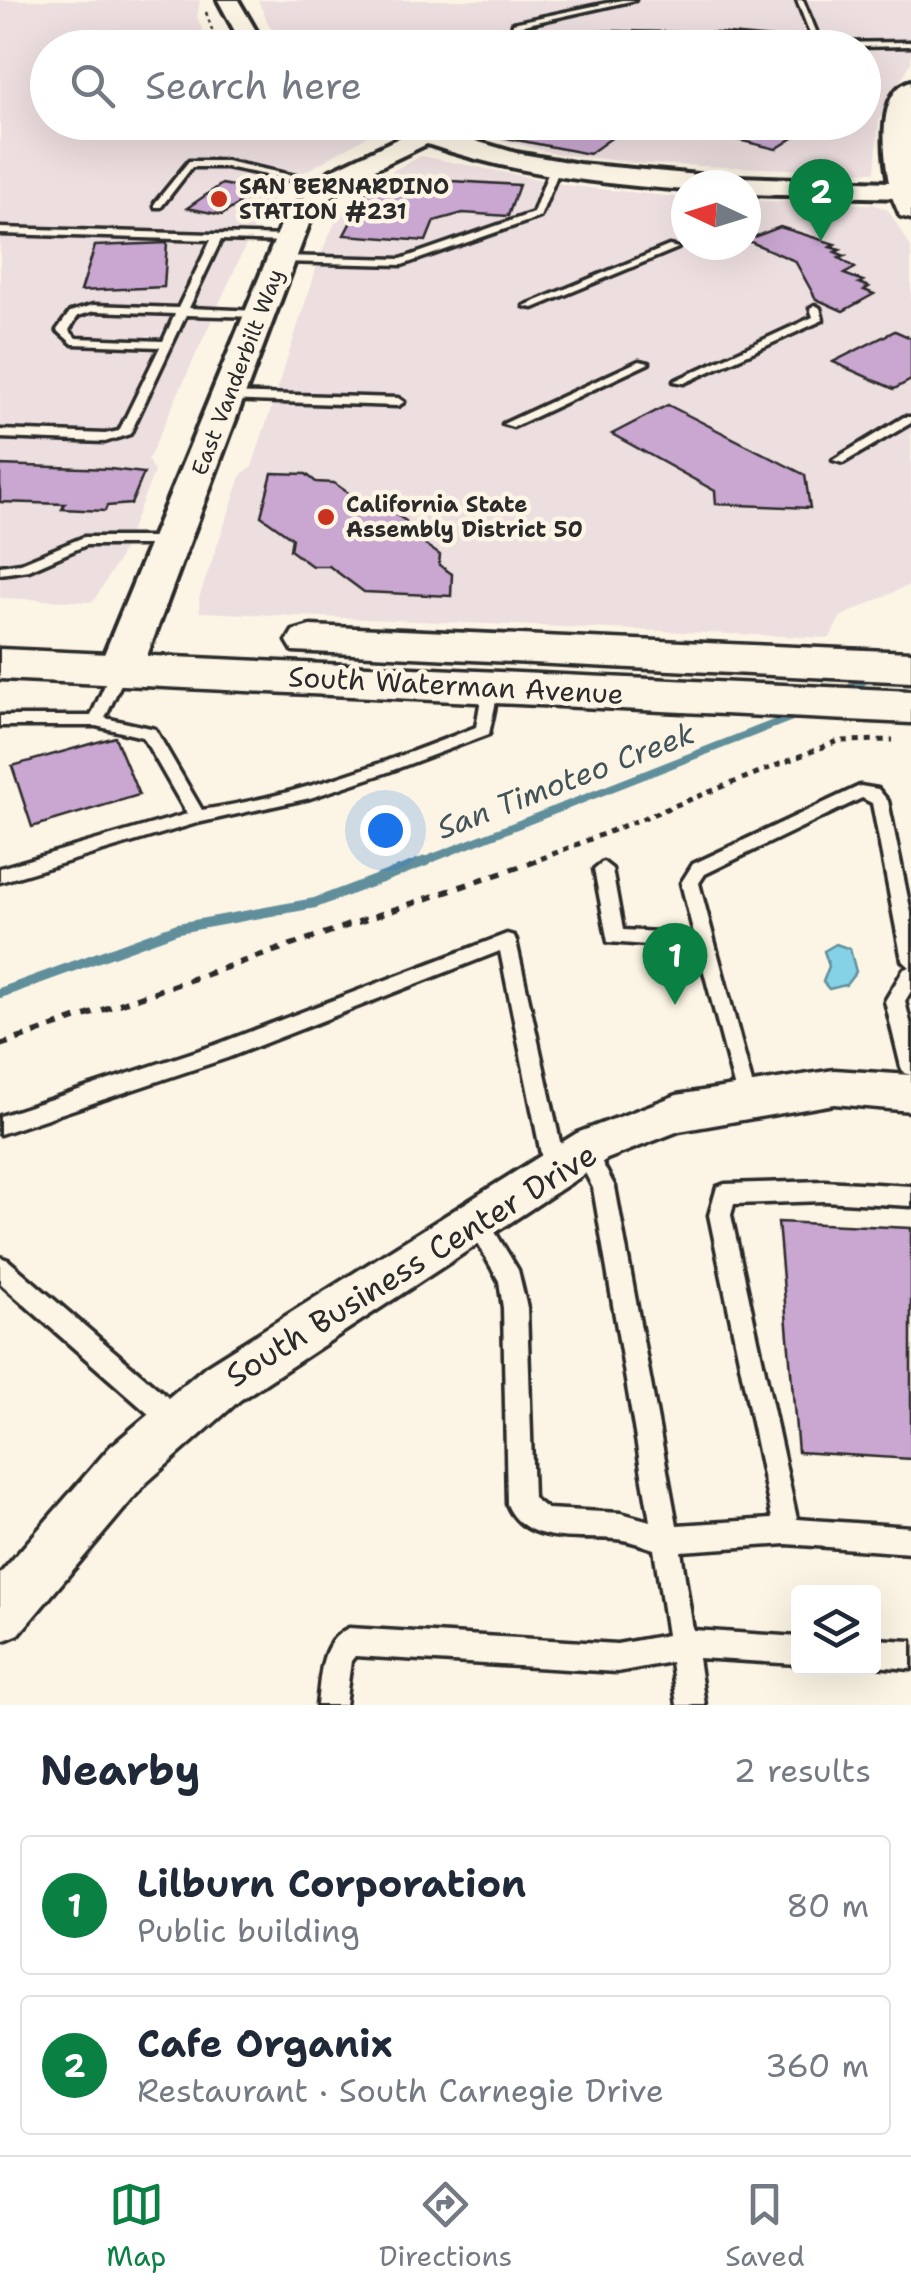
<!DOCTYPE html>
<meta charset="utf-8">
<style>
body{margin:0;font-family:"Shantell Sans",sans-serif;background:#f2f2f3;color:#1f2937}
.controls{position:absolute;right:30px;bottom:30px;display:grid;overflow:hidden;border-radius:10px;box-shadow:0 10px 40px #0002}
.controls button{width:90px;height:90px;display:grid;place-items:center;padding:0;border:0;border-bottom:2px solid #e0e1e3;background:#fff;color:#1f2937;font:50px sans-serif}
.compass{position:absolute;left:671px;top:170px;width:90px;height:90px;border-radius:50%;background:#fff;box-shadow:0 10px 40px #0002;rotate:274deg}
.you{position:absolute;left:385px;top:830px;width:35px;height:35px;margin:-25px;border:8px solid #fff;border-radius:50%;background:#1a73e8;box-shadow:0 0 0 15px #1a73e833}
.badge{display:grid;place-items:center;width:65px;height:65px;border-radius:50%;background:#0b8043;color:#fff;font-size:32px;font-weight:700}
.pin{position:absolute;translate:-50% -82px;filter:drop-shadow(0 2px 5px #0008)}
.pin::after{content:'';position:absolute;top:52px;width:35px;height:30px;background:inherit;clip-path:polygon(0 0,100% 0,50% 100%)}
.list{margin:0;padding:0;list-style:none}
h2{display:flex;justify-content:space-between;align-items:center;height:130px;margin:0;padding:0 40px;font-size:42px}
h2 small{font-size:32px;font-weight:400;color:#747a83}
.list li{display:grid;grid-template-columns:65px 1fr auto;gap:30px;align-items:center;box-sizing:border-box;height:140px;margin:0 20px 20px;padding:0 20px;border:2px solid #e0e1e3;border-radius:10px}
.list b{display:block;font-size:38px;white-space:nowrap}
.list p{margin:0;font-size:32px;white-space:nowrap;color:#747a83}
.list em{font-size:32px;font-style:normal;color:#747a83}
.icon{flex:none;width:55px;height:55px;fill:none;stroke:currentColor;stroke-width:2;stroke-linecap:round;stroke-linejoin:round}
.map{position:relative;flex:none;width:911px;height:1705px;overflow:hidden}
.search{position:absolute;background:#fff;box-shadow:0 10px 40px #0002;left:30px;right:30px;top:30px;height:110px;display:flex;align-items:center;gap:25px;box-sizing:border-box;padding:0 35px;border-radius:55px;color:#747a83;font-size:38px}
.sheet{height:450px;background:#fff}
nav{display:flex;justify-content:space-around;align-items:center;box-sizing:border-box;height:140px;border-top:2px solid #e0e1e3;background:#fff;font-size:28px;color:#747a83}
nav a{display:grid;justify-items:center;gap:5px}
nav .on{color:#0b8043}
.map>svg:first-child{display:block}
.built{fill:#eddedf}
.water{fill:#85d1e5;stroke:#618f9b;stroke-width:2.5}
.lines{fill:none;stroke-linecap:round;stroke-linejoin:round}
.stream-far1{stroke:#618f9b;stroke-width:8}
.stream{stroke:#618f9b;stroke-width:10}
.building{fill:#c9a7d1;stroke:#2b2b2b;stroke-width:2.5}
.lane-casing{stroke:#2b2b2b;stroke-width:7}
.street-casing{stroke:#2b2b2b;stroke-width:7}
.secondary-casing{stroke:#2b2b2b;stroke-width:8}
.primary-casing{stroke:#2b2b2b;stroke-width:7}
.path-far2{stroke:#2b2b2b;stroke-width:2.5;stroke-dasharray:4 4;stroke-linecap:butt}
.path-far1{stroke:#2b2b2b;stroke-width:5;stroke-dasharray:6 6;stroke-linecap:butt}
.path{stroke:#2b2b2b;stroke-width:6;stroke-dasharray:9 9;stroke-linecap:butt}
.lane{fill:#fcf5e5;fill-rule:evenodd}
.street{fill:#fcf5e5;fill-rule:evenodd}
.secondary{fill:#fcf5e5;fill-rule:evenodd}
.primary{fill:#fcf5e5;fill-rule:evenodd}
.poi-dot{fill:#c8321e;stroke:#fcf5e5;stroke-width:4}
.labels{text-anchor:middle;stroke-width:9;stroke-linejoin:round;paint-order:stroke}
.far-poi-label{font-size:22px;font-weight:bold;fill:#2b2b2b;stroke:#fcf5e5;text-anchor:start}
.far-street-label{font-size:22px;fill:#2b2b2b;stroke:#fcf5e5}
.street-label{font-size:28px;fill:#2b2b2b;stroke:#fcf5e5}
.water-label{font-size:30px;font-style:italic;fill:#42545a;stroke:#fcf5e5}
.near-street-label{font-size:32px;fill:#2b2b2b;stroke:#fcf5e5}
</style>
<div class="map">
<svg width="911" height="1705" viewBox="0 0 911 1705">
<rect width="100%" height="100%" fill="#fcf5e5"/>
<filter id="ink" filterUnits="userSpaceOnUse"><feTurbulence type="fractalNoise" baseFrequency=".01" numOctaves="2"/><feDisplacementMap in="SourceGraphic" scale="20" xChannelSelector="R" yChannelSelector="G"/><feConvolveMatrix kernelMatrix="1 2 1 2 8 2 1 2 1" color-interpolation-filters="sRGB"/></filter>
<g filter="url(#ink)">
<g class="built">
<polygon points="0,0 200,0 197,17 210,47 48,48 48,122 338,123 369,135 291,180 258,218 148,460 154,472 119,559 93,602 0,598"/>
<polygon points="258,0 911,0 911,62 879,120 875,172 644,164 553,153 433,123 864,122 864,48 291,47 269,25"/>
<polygon points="421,156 572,186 686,198 686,245 746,245 746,200 873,204 888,210 911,247 911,584 840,617 830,638 200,612 199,598 242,474 252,467 322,251 338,216 365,185"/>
</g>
<polygon class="water" points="836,944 850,949 856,972 846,985 829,989 823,982 829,966 824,951"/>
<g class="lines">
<g class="stream-far1">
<polyline points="842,692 877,674"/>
<polyline points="420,863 802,713"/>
</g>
<polyline class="stream" points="0,993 178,928 315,903 426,861"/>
</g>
<g class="building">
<polygon points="487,122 559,122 617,134 589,154 486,134"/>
<polygon points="706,122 768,122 804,131 776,149 705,132"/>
<polygon points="401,178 519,185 508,216 463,213 434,221 426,241 344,235 370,186"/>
<polygon points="222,184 258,191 222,215 187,208"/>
<polygon points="780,227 835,244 830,247 840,250 835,252 845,256 839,258 855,268 844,274 863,281 859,283 869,287 864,290 874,294 843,311 816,299 795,261 746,240"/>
<polygon points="167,243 164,287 81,291 95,246"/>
<polygon points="895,331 911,338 911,380 894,389 833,362"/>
<polygon points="668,405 805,475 810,508 716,504 715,491 612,434"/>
<polygon points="0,465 110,469 144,473 131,504 107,506 105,511 62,509 65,504 0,502"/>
<polygon points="272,473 306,474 316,482 334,483 367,506 384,507 406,521 404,530 440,555 439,565 452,574 451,596 364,592 329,566 312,566 290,550 292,538 261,516"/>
<polygon points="115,737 139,795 32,827 12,766"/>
<polygon points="778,1222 911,1228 911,1459 798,1452"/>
</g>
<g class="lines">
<defs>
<g id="lane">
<polygon points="622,0 635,0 519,26 517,48 509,48 513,23"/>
<polygon points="797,0 803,0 821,43 911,42 911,46 799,48 715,39 600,35 604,33 715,35 814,44"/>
<polygon points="463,122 478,122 427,139 420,137"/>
<polygon points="189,161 226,161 332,184 327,187 226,167 192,167 161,207 155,207 155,203"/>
<polygon points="555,165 560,168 540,217 402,265 281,262 276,259 281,256 401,259 533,213 550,168"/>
<path d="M0,228l288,8 5,3 -5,3 -67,-2 -32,68 70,3 5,3 -5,3 -73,-2 -56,119 -25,8 -105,-4v-8l105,4 14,-3 41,-84 -87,-3 -16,-14 13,-18 23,-7 85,3 33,-68 -211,-6zM94,311l81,3 -12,27 -87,-3 -7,-8 9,-14z"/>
<polygon points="669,246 678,248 533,308 524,306"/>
<polygon points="815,305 820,308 823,320 684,383 674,381 813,317 810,308"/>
<polygon points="639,361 649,363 513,427 503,424"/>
<polygon points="227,393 398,398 404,402 398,406 223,400 221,397"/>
<polygon points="904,417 911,417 911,423 843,463 833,460"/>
<polygon points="84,537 172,537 179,541 172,545 86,545 29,570 0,574 0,566 21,563"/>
<path d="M120,664l8,5 -23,49 50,11 47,81c95,-14 185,-48 274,-83l7,-40 8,-5 8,5 -10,47 -104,39 -75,25 -113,25 -197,59v-14l187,-54 -44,-77 -47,-11h-96v-10h91l21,-47z"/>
<polygon points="860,786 878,789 888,801 911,913 911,991 905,1001 911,1026 911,1075 904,1073 901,1067 885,1001 904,969 910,967 902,960 872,803 862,798 705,874 699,883 757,1102 754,1108 747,1111 740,1108 698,949 608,942 594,869 603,862 612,869 623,930 694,934 681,883 693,864"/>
<polygon points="507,934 514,936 516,941 566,1169 563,1176 555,1179 547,1176 544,1169 500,951 227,1058 0,1134 0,1116 215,1045"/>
<path d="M585,1142l7,2 23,43 62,338 95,-6 -63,-304 8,-28 8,-3 99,-3 87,5v20l-87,-5 -90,3 -3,11 66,304 114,8v26l-124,-9 -106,7 12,79 105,7v27l-100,-6 7,47h-28l-6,-43 -54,10 -262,-16 -4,5 -6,44h-28c4,-28 2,-64 32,-77l268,16 50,-9 -13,-86c-12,-4 -25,-9 -39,-10 -36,-3 -91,7 -108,-35l-4,-196 -4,-27 -35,-62 3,-7 8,-3 8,3 35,58 9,38 6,190 14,11 74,4 29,8 -57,-333 -19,-37 4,-7z"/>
<polygon points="0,1257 8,1260 186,1413 189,1422 186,1431 177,1434 168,1431 0,1283"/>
<polygon points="874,1639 911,1641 911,1669 874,1666"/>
</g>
<polygon id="street" points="834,1070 911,1075 911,1111 834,1104 679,1131 607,1159 240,1400 146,1483 19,1634 0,1642 0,1574 110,1447 206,1366 577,1133 677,1095"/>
<g id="secondary">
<polygon points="218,0 238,0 266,48 244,48"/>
<path d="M911,81v115l-7,2 -158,-4v-9h-60v5c-87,-6 -176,-17 -259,-46l-79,38 -36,34 -170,453 -7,10 -15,4 -15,-4 -7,-10 187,-454 45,-44 73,-35 -20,-7 -2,-7h30l105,31 63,11 130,12 180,6c-5,-26 -13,-92 22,-101z"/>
</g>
<g id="primary">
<polygon points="911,181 911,219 900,216 889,190 894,184"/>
<polygon points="310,626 911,652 911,682 293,651 287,641 293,631"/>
<polygon points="0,649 911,691 911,723 0,679"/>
</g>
</defs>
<use href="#lane" class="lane-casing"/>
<use href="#street" class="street-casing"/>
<use href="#secondary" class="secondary-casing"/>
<use href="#primary" class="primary-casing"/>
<polyline class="path-far2" points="206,12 218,48"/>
<polyline class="path-far1" points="530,863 838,741 893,740"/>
<polyline class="path" points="0,1045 536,861"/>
<use href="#lane" class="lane"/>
<use href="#street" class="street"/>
<use href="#secondary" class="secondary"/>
<use href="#primary" class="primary"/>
</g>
</g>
<g class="poi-dot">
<circle cx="219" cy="199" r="10"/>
<circle cx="326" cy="517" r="10"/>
</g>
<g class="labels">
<g class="far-poi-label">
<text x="239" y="194">SAN BERNARDINO<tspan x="239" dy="25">STATION #231</tspan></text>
<text x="346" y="512">California State<tspan x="346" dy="25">Assembly District 50</tspan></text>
</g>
<g class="far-street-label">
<text transform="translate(237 372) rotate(-69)" y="8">East Vanderbilt Way</text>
</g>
<g class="street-label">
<text transform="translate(456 685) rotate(3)" y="10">South Waterman Avenue</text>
</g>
<g class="water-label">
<text transform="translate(566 781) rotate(-21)" y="10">San Timoteo Creek</text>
</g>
<g class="near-street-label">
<text transform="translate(411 1265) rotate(-32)" y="11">South Business Center Drive</text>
</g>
</g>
</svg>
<div class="controls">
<button><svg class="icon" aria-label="layers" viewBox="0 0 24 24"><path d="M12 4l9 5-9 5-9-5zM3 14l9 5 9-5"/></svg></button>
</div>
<svg class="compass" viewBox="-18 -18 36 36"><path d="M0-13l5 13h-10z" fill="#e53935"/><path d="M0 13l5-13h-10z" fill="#747a83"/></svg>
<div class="you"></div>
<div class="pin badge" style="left:675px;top:1005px">1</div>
<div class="pin badge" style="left:821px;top:241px">2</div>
<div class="search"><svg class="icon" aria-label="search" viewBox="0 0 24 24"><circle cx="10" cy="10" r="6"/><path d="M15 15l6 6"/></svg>Search here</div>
</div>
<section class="sheet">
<h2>Nearby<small>2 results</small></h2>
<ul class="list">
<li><span class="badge">1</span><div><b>Lilburn Corporation</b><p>Public building</p></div><em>80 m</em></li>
<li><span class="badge">2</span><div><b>Cafe Organix</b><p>Restaurant · South Carnegie Drive</p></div><em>360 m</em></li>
</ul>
</section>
<nav>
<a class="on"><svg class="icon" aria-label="map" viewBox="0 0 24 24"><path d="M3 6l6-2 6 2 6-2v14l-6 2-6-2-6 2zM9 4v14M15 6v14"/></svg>Map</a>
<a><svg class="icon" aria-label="directions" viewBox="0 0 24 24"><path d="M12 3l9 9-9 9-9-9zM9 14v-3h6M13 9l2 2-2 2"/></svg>Directions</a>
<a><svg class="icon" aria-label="saved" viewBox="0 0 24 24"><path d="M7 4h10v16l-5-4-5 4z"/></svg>Saved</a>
</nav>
